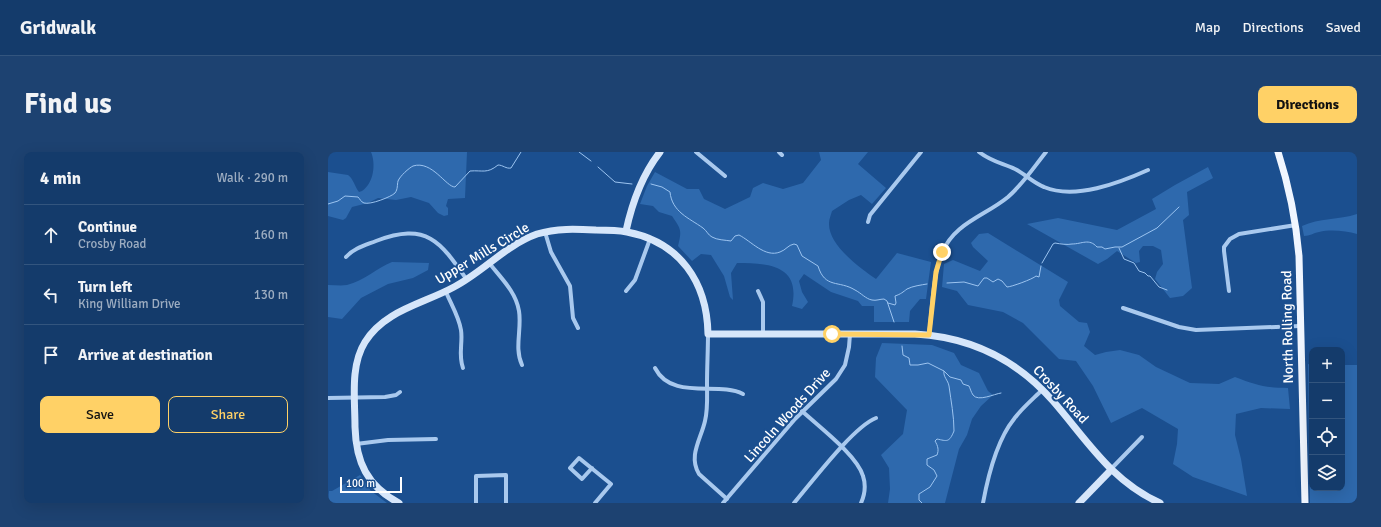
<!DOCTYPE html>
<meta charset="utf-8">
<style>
body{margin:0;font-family:Signika,sans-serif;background:#1d4271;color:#f1f3f6}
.controls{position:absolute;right:12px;bottom:12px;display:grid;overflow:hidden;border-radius:8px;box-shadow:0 4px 16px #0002}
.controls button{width:36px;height:36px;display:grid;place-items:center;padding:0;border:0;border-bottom:1px solid #33557e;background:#143b6b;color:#f1f3f6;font:20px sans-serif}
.scale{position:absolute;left:12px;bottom:10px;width:62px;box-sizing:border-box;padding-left:4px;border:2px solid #fff;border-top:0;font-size:11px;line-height:14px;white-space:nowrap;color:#fff;-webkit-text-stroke:3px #1b4f8f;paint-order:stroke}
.stop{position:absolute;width:12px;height:12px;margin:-9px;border:3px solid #ffd166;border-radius:50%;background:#fff}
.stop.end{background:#ffd166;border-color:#fff;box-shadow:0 1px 4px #0008}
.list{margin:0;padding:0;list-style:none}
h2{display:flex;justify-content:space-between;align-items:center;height:52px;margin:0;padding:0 16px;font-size:17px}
h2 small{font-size:13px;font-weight:400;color:#9dadc1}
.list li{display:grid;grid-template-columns:26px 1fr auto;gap:12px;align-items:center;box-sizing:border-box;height:60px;padding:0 16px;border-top:1px solid #33557e}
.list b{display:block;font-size:15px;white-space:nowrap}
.list p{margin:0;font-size:13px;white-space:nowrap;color:#9dadc1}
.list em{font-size:13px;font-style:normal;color:#9dadc1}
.actions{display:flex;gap:8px;padding:12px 16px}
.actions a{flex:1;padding:9px 0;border:1px solid #ffd166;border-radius:8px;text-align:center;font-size:14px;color:#ffd166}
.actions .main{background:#ffd166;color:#111}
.icon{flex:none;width:22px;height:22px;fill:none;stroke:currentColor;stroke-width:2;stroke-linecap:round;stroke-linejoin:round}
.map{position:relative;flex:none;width:1029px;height:351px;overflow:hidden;border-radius:8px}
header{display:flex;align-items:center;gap:24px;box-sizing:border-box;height:56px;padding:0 20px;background:#143b6b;border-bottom:1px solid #33557e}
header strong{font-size:19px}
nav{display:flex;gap:22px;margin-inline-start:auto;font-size:14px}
.intro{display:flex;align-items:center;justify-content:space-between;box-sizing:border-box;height:96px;padding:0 24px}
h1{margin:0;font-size:28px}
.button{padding:10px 18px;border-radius:8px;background:#ffd166;color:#111;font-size:14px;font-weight:700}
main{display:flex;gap:24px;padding:0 24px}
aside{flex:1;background:#143b6b;border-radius:8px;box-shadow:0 4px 16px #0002}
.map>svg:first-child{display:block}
.green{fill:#2e69ad}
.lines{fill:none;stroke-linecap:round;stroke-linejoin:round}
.stream{stroke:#9cc4f0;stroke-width:1}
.street{stroke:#a9c9ee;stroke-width:4}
.secondary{stroke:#d6e6fa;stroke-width:7}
.primary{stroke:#f0f6ff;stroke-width:7}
.route{stroke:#ffd166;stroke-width:5}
.labels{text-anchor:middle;stroke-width:4;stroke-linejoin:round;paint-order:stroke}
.street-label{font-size:14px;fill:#fff;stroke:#1b4f8f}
</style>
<header>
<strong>Gridwalk</strong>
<nav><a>Map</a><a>Directions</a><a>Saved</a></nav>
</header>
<div class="intro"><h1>Find us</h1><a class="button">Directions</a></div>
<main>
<aside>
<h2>4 min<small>Walk · 290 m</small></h2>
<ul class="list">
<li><svg class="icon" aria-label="ahead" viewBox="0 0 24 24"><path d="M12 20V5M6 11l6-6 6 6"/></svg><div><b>Continue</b><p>Crosby Road</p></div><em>160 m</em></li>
<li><svg class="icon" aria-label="left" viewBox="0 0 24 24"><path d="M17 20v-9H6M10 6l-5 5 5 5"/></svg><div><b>Turn left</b><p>King William Drive</p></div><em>130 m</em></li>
<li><svg class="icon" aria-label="arrive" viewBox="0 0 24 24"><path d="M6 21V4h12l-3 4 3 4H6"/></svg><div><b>Arrive at destination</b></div></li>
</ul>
<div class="actions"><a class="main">Save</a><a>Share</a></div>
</aside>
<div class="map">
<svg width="1029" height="351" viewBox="0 0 1029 351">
<rect width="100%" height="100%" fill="#1b4f8f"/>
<g class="green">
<path d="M43,0h96l-2,46 -17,1 -2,7 2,2v7l-4,1 -6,-3 -9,-10 -18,-6 -15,3 -18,-2 -10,5 -16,4 -6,11 -3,2 -15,-4v-44l20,3c5,3 7,12 11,17l3,-1c12,-8 14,-27 9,-39z"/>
<path d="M491,0h49l-10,12 28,24 -14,16 -11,-9 -12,5 -17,11c-1,4 -3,8 -3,12 -1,22 31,45 47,56l21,-26 34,9 -5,37h-6l-10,12 -1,11h-35v-16h-12l-4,-5 -27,-9 -27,-18 -5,7 3,11 6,10 -6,7 -10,-3c9,-41 -24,-43 -55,-43l-6,10 2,27 -3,-3 -6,-21 -13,-21 -10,-1 -9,7 -14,-15c4,-16 3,-17 -6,-30l-13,-4 -6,-6 -13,-2 7,-18 8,-14 32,17h12l5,10 21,10 25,-12 3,-9 10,-5 20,6 20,-6 18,-23z"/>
<polygon points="880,15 885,26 859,40 861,63 855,68 864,136 855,144 842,146 827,127 829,120 835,112 833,98 825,94 815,94 811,99 812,110 808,111 789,99 779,107 770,112 699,72 730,66 789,78 828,57 824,47 847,33"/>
<path d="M1029,62v20c-11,-3 -26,-5 -38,-2 -6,1 -9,4 -15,4l-2,-10c17,-8 37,-6 55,-12z"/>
<path d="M660,81l80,49 -9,18 1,6 19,16 8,1 3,9 -6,14 11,9 11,-3 14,-2 19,5 17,12 34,16 29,1 16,-7c21,8 30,11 53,11l2,21 -29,-1 -25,6 -1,21 6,24 6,37 -54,-19 -20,-13 4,-20 1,-15 -36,-21 -31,15 -18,-37 -17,-25 -17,-2 -36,-36 -20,-11 -35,-7 -11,-14 -15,-4 2,-23 9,-4 27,11 8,-10 -15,-14 -2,-4 8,-9z"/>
<path d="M64,110l37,1 -1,7 -15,8 -25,6 -27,14 -19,21 -14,-2v-32c6,0 13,1 19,0 17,-4 30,-17 45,-23z"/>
<polygon points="554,191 604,193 626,201 633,213 651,221 660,239 665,243 653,254 644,267 639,283 631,297 617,351 560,351 562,337 561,316 553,303 575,282 579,258 547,225 548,206"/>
<polygon points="980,212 984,213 984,336 1014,336 1014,213 1029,213 1029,351 982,351"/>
<polygon points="32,323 43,339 59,351 0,351 1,339 4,339"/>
</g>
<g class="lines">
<g class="stream">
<polyline points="251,0 263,9"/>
<polyline points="270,15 287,30 304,32"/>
<path d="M323,32l11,3 8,5c2,20 19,26 33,36 4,3 5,7 9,9 5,3 13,3 19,4l4,-5 4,-1c12,6 26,23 41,17 6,-2 8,-7 14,-8l3,1 5,11 16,10c7,23 21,14 37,24 6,3 11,9 17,10 4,1 8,-1 12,-1l3,2 7,21"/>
<path d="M0,52l10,-3 7,-5 13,1c2,2 3,5 6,6 6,2 27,-6 31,-10 3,-4 2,-8 3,-12 2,-5 11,-13 15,-15 19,-6 33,21 42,21l15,-16c13,-1 17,3 28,-6 5,0 8,4 13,3l10,-16"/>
<polyline points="791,96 796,107 806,111 811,119 817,121 820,124 822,124 831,135 839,138"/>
<path d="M714,111l11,-19 2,-1c6,1 12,2 17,1 10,0 17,-6 25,3h5l3,2 10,-2h7l35,-19 22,-21"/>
<path d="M619,131l17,-1 14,4 6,-8h3l6,4 5,-3 4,2 5,6c4,0 26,-8 29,-11l3,1 2,-11"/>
<path d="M560,151l7,2 1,-2 -1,-7c6,-2 8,-4 12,-7 6,-3 14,-4 20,-5"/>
<path d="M574,194l1,9 6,3 1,7h8l10,-2 16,8c-1,6 4,9 5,15 2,15 5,30 5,45 -5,12 -7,10 -17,8l-2,2c3,5 4,9 2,14l-10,4v6l7,5 3,6 -7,11 -11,7v6l3,3"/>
<path d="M616,219l6,6 11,3 2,4 6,2c1,2 2,6 4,9 5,7 21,-1 28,-2"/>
</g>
<g class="street">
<polyline points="368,0 397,24"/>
<polyline points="451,0 454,3"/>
<path d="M651,0c13,10 23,11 36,17 10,5 18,14 29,18 31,13 75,-4 104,-17"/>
<polyline points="540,70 542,63 593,0"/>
<polyline points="217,80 223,100 242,134 245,166 250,176"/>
<path d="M18,105c8,-9 20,-12 30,-16 51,-19 64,0 91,39"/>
<path d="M162,112c11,14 26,28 29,47 3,18 -5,37 3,54"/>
<polyline points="298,139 307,128 322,87"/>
<polyline points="430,139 435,150 435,182"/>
<polyline points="901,139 896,99 896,95 902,87 911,82 968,73"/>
<path d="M118,140c5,12 13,25 15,38 2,13 -3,25 2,38"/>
<polyline points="795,156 851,175 868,178 972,174"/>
<path d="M380,182c0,16 -1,33 -1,50 0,12 1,25 -2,37 -4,18 -17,35 -6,53l28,25"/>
<path d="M601,183c3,-24 4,-61 13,-82 12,-30 43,-37 66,-56 15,-13 26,-30 38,-45"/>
<path d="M327,216c17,33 63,13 88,26"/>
<polyline points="0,246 57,245 68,243 72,240"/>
<path d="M474,259c16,15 55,44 61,65 3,9 2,18 -2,27"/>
<polyline points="28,292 60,288 108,287"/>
<polyline points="264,316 254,327 242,316 251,306 283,332 267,351"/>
<polyline points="783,317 814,285"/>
<polyline points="148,351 148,324 178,323 178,351"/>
<polyline points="395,351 467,267 508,227 517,213 521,195 522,182"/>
<path d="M466,351c18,-21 59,-76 82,-85"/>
<path d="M655,351c5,-27 14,-63 31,-84 8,-11 19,-20 28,-29"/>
</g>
<g class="secondary">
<path d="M298,79c6,-28 16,-56 34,-79"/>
<path d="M71,351c-32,-17 -43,-41 -44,-76 0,-28 -5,-61 10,-85 20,-32 58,-38 89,-55 29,-15 52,-42 83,-53 20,-6 39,-5 59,-4 10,0 21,0 31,2 53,10 80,50 81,102h207c55,3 102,26 138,67 34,39 58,80 107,102"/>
<polyline points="751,351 783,318"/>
</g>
<path class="primary" d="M950,0c11,34 18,69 21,104l6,247"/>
</g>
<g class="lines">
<polyline class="route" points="504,182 601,183 608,120 614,100"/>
</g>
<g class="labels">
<g class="street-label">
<text transform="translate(154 101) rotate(-31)" y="5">Upper Mills Circle</text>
<text transform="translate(959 175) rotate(-91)" y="5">North Rolling Road</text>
<text transform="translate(733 242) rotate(47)" y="5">Crosby Road</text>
<text transform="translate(459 263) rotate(-48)" y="5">Lincoln Woods Drive</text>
</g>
</g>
</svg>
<div class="controls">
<button>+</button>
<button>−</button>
<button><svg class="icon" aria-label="locate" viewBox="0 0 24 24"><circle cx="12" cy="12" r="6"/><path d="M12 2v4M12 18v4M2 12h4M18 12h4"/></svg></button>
<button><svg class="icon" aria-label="layers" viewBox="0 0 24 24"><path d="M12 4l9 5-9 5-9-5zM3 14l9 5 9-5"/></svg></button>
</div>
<div class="scale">100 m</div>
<div class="stop" style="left:504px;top:182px"></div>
<div class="stop end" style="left:614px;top:100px"></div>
</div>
</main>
